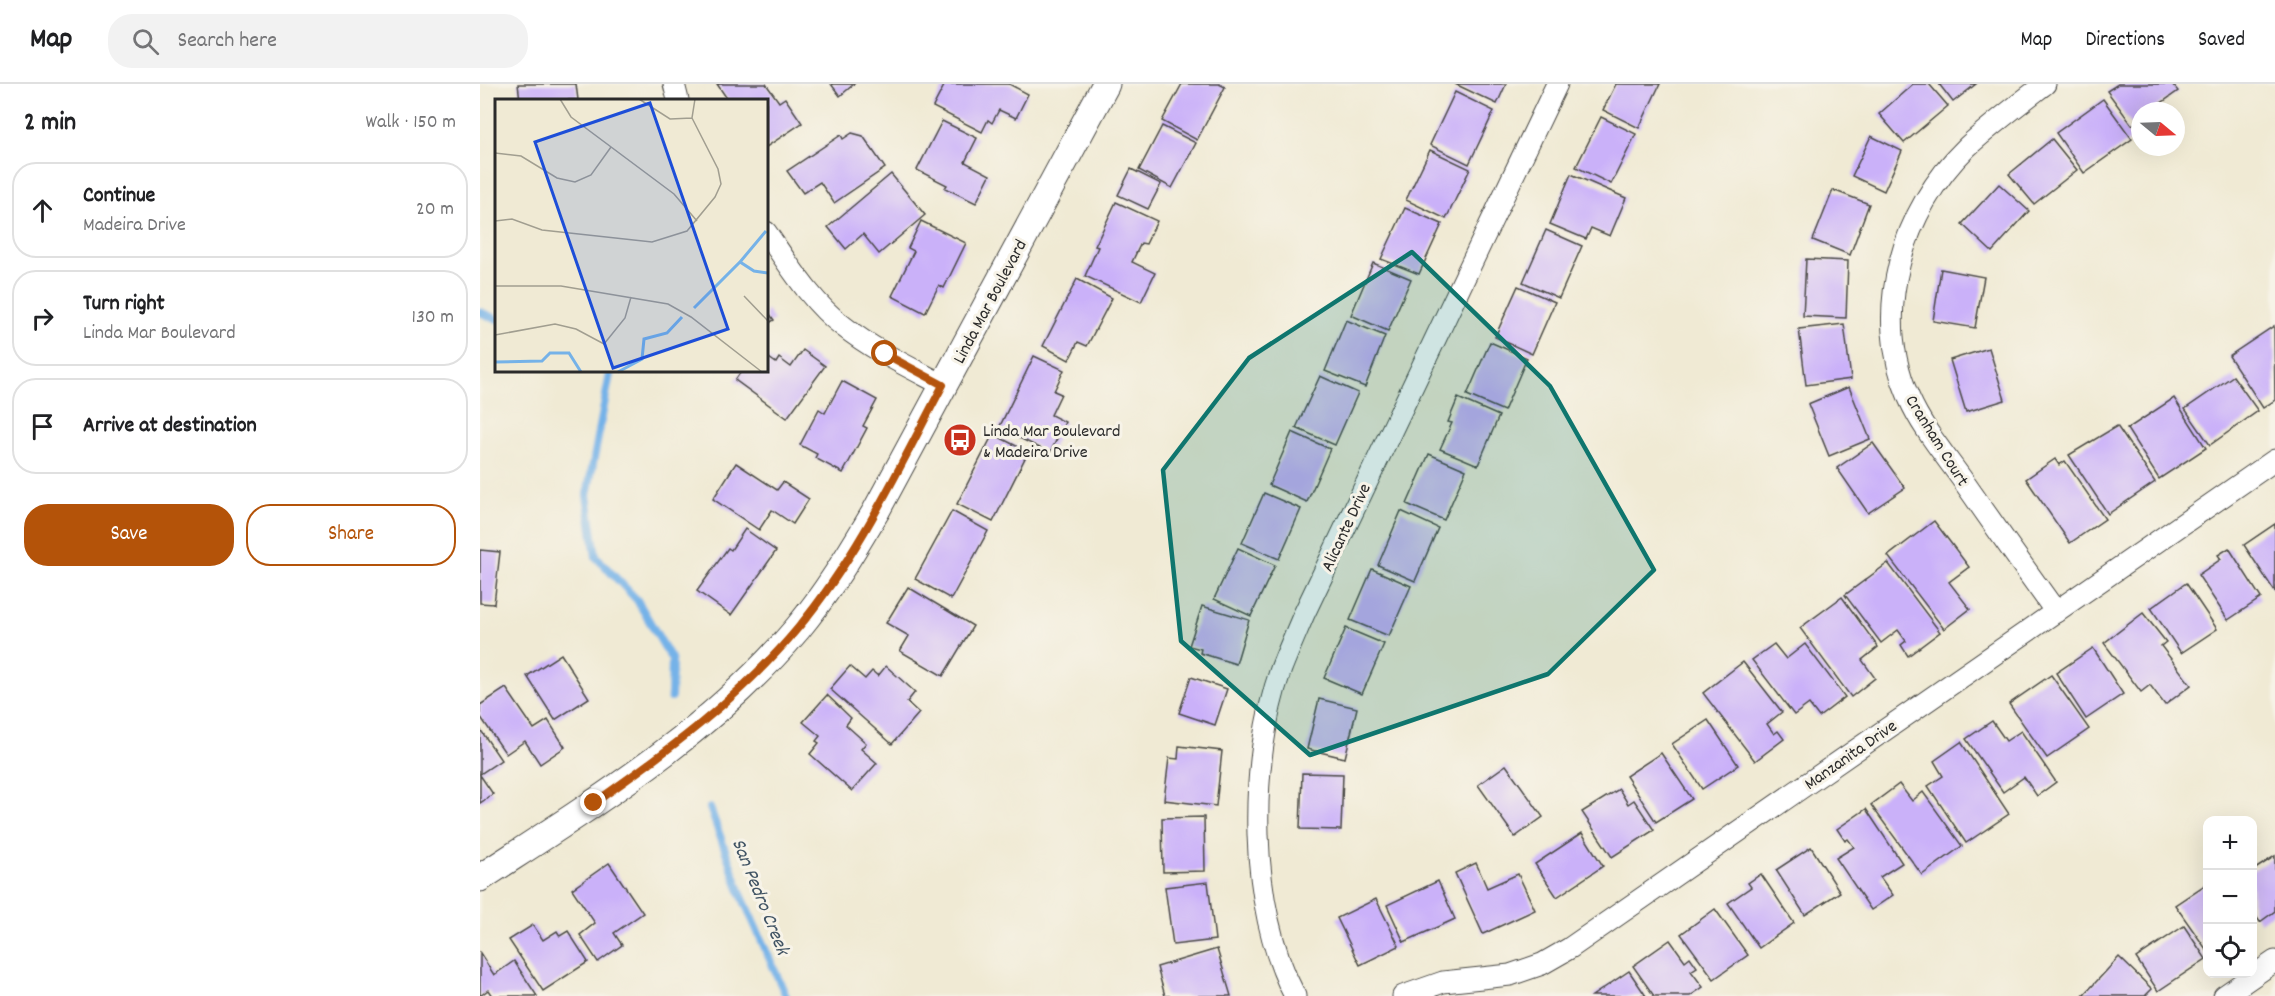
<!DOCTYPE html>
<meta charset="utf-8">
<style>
body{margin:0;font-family:Dekko,sans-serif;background:#f2f2f2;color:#202124}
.controls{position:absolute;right:18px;bottom:18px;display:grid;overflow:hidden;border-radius:12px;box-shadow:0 6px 24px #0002}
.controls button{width:54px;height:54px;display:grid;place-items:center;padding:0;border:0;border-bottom:2px solid #e0e0e0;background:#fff;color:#202124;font:30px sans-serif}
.compass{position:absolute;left:1651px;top:18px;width:54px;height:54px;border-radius:50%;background:#fff;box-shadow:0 6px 24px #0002;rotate:109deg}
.stop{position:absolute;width:18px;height:18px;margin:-14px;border:4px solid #b45309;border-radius:50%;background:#fff}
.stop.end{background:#b45309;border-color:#fff;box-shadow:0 2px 6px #0008}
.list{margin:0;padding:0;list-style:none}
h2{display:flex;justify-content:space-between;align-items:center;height:78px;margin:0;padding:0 24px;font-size:26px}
h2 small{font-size:20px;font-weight:400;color:#757577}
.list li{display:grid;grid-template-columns:39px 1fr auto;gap:18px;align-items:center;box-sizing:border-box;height:96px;margin:0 12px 12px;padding:0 12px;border:2px solid #e0e0e0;border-radius:24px}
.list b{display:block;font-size:22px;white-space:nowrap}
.list p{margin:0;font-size:20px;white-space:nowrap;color:#757577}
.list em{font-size:20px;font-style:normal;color:#757577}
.actions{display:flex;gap:12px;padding:18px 24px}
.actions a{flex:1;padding:14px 0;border:2px solid #b45309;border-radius:24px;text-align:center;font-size:21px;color:#b45309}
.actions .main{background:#b45309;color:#fff}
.icon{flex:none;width:33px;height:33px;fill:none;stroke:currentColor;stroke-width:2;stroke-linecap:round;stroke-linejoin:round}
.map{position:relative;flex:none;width:1795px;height:912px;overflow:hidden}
header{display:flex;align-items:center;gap:36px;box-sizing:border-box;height:84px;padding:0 30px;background:#fff;border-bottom:2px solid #e0e0e0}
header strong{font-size:28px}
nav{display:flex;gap:33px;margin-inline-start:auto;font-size:21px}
.search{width:420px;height:54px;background:#f2f2f2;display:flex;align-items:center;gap:15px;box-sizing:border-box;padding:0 21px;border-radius:24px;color:#757577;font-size:22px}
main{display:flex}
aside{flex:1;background:#fff}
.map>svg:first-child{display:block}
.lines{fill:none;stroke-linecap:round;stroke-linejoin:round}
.stream{stroke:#75b2e8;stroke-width:8}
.building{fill:#cab1f9}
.minor-casing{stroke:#494844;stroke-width:23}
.tertiary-casing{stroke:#494844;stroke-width:29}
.minor{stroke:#fff;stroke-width:21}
.tertiary{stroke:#fff;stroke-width:27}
.route{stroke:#b45309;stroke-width:8}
.marked{fill:#0f766e;fill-opacity:0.2;stroke:#0f766e;stroke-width:4.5;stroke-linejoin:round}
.labels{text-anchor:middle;stroke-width:6;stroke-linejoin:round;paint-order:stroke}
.street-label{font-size:18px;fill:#2b2b2b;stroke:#f7f3e8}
.poi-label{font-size:18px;fill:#2b2b2b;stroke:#f7f3e8;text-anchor:start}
.water-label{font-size:20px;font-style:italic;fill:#415464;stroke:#f7f3e8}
.inset-river{fill:none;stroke:#75b2e8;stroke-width:3}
.inset-road{fill:none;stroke:#a19e90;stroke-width:1.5}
.view{fill:#1d4ed8;fill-opacity:0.15;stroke:#1d4ed8;stroke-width:3}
.inset-edge{fill:none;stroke:#2b2b2b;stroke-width:3}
</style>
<header>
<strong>Map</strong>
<div class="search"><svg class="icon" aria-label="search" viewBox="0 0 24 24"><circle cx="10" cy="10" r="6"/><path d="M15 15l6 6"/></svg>Search here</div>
<nav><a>Map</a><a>Directions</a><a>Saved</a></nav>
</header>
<main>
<aside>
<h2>2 min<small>Walk · 150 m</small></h2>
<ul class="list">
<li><svg class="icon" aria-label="ahead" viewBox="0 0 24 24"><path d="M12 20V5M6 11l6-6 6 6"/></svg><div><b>Continue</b><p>Madeira Drive</p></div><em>20 m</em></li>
<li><svg class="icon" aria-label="right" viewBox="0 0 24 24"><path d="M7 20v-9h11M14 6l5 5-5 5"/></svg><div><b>Turn right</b><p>Linda Mar Boulevard</p></div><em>130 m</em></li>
<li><svg class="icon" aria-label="arrive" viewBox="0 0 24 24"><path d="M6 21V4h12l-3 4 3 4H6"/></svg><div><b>Arrive at destination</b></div></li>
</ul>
<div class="actions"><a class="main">Save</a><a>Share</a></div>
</aside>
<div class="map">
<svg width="1795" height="912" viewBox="0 0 1795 912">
<rect width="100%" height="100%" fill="#f7f3e8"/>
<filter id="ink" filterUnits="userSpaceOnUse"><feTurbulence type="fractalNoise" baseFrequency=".0167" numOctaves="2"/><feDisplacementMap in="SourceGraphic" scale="12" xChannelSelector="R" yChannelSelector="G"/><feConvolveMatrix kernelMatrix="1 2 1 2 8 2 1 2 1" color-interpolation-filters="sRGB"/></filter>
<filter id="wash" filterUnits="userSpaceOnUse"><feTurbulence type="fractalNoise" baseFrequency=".008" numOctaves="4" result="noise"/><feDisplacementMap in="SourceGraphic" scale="24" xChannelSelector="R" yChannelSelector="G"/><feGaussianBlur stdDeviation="1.35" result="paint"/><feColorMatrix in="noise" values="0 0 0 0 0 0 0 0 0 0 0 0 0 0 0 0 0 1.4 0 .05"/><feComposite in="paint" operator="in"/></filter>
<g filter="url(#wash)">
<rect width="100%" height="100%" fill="#f0ead4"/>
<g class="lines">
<g class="stream">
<polyline points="0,228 16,235"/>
<polyline points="127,286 130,290 107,411 116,473 157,516 192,576 191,614"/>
<polyline points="230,724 261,810 306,912"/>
</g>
</g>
<g id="blocks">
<g class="building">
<polygon points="38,0 96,0 98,16 40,16"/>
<polygon points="237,0 286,0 299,18 305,14 322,39 286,63 286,16 248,16"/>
<polygon points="351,0 374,0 360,12"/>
<polygon points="465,0 529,0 548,10 536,34 519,26 512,39 508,36 502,48 453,23"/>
<polygon points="702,0 739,0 745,3 717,56 682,37"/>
<polygon points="975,0 1026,0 1017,20"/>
<polygon points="1136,0 1180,0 1159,44 1123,26"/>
<polygon points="1433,0 1449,0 1468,22 1424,59 1399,30"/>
<polygon points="1459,0 1496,0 1473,18"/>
<polygon points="1638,0 1692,0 1698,7 1670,27 1660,27 1660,35 1652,41 1627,7"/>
<polygon points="975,8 1014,27 989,80 950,61"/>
<polygon points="1623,15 1652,55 1604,89 1576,49"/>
<polygon points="1121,33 1156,50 1131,100 1096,83"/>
<polygon points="462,37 497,54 485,78 510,91 496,119 465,104 467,101 437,86"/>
<polygon points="682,42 716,59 692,104 659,86"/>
<polygon points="372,49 383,52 405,84 354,119 340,98 323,109 307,87 361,51 363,55"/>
<polygon points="1391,52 1422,67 1404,107 1372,92"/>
<polygon points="1572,55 1597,86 1554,120 1529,90"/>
<polygon points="950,66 990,85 966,135 926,116"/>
<polygon points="651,85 681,100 668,125 638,111"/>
<polygon points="411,90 445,131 399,170 383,150 366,165 348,143"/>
<polygon points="1091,90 1146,114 1130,152 1111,144 1106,155 1070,140"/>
<polygon points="1519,100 1549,127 1512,168 1482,140"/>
<polygon points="1353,106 1389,120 1370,171 1333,156"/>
<polygon points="636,118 677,137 666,160 661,159 652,178 675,189 661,218 605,192 618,163 615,162"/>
<polygon points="925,124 962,140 939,190 901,175"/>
<polygon points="441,137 486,159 464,204 459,201 445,229 412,212 434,167 428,164"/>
<polygon points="1066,146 1102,162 1079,214 1043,198"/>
<polygon points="1326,175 1368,177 1366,234 1323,232"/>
<polygon points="893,179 931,195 908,247 871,231"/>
<polygon points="1461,185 1504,193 1495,244 1453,237"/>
<polygon points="597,195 632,214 607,262 598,258 589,276 563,262"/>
<polygon points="1038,202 1075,218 1052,270 1015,253"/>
<polygon points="286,225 294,236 286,241"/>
<polygon points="866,236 905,252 885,303 845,287"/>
<polygon points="1364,240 1371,295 1326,301 1319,245"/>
<polygon points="1794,242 1795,316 1783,324 1749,272"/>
<polygon points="1010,258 1047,274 1024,327 987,311"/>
<polygon points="1509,264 1525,316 1486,328 1470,276"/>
<polygon points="323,266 345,282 307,334 255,296 262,286 286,286 286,272 296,279 299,274 311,283"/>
<polygon points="554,272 584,286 574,307 581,310 571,331 585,338 570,369 519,344"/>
<polygon points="840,292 878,309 855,361 816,344"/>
<polygon points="1753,292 1778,327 1730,361 1705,325"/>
<polygon points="362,297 397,316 383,342 387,344 363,389 335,374 337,370 320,361 339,325 345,329"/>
<polygon points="1369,303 1390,355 1349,372 1328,320"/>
<polygon points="978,314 1019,332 998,381 960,365 972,339 968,338"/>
<polygon points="1694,314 1726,364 1679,395 1647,345"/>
<polygon points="1637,342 1675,398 1628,430 1589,371"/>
<polygon points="812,348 850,365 827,418 789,401"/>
<polygon points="513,350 548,368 513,438 477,420"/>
<polygon points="1393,359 1425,404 1388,429 1357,384"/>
<polygon points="949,370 986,386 964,436 927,420"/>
<polygon points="1575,375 1579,381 1585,377 1625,435 1590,459 1546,395"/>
<polygon points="256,379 297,406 303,398 329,415 313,440 292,426 279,446 233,415"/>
<polygon points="784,409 821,425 799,475 762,459"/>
<polygon points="472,427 508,447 471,515 435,495"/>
<polygon points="921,427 958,444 935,497 898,481"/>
<polygon points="1454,437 1489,483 1469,498 1490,525 1464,545 1408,472"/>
<polygon points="1795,440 1795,508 1764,461"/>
<polygon points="265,445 296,467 251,531 217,507 248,464 251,466"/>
<polygon points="758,464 795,481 771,532 734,515"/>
<polygon points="1749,464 1781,514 1748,536 1718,491 1741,475 1738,471"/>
<polygon points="0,466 20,468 14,520 0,519"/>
<polygon points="1408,479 1460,548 1428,572 1421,561 1426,557 1418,546 1401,559 1365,511"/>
<polygon points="892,485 931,502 909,552 870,536"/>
<polygon points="1706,499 1737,545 1701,569 1671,524"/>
<polygon points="428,503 493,542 463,592 420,567 429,552 406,539"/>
<polygon points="1362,513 1398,563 1382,576 1395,594 1371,613 1320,544"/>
<polygon points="722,522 769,536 756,580 720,569 721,565 709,562"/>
<polygon points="1663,529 1686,558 1681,562 1711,601 1685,621 1670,601 1661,608 1624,559"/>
<polygon points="866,544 904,560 882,610 844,594"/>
<polygon points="1294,560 1306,575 1325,560 1365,613 1339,633 1329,620 1314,631 1272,576"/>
<polygon points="1613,564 1643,610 1606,635 1576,589"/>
<polygon points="81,570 109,614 75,636 47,592"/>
<polygon points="1263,578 1302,628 1287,640 1294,650 1298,647 1304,655 1275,677 1223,609"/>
<polygon points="370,582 385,595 392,587 398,592 406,582 435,608 427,618 439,629 412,660 350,605"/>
<polygon points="1571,591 1609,645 1567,674 1529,620"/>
<polygon points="711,593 747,605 735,641 699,629"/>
<polygon points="26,604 54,645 68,636 85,663 60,680 45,657 26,670 0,632 0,621"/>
<polygon points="347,611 371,634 366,641 386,659 381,665 397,679 372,707 330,670 339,659 336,657 340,652 323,638"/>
<polygon points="839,615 877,624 865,674 827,665"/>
<polygon points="1228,636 1258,681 1222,705 1192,660"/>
<polygon points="1512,637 1526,657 1541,647 1576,698 1557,712 1544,693 1523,708 1486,655"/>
<polygon points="0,645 21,676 0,690"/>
<polygon points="1481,658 1529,730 1486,759 1448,702 1463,692 1454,677"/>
<polygon points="699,662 742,667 736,722 684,716 689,674 698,675"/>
<polygon points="1181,669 1212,715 1176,738 1146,692"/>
<polygon points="1026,681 1063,733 1035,753 998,701"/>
<polygon points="822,689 863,690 861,746 820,745"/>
<polygon points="0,691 13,710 0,719"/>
<polygon points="1419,700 1432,717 1443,708 1482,762 1442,791 1391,721"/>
<polygon points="1139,705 1148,720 1154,716 1174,746 1132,773 1102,728"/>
<polygon points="1386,725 1422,779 1400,793 1413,811 1391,826 1356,774 1374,763 1368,755 1365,757 1357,745"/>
<polygon points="724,733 725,787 683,788 682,734"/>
<polygon points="1102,749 1123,782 1077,813 1055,780"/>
<polygon points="1331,763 1360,808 1325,831 1296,786"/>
<polygon points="1795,772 1795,827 1780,838 1772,827 1772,787"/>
<polygon points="129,779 163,829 134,849 142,861 118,878 100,851 115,839 92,805"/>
<polygon points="996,779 1007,804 1038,790 1055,826 1003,850 975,789"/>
<polygon points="1281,790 1314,839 1279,864 1248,819 1271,803 1268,799"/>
<polygon points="958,797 975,835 924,858 907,821"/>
<polygon points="728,798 735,856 693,861 685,803"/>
<polygon points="1728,799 1728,868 1695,821"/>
<polygon points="896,815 919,862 880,881 857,834"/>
<polygon points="1235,825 1268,871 1234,895 1201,850"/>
<polygon points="53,841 63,856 77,847 80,852 88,847 108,878 63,907 29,856"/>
<polygon points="1704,842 1726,875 1678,907 1656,874"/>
<polygon points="1190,856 1205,877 1210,873 1217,883 1211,887 1223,903 1210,912 1174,912 1153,882"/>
<polygon points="737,865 751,912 685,912 677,883"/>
<polygon points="0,869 14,891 34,877 57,912 12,912 8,906 0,912"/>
<polygon points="1639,873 1672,905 1665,912 1603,912"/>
<polygon points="1149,887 1166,912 1112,912"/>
</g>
</g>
</g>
<g filter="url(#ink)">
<use href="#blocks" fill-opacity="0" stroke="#494844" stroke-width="1.5"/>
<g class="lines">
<defs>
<g id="minor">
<polyline points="194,0 198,16"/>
<path d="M1565,0c-26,20 -53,40 -78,63 -65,63 -96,165 -58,251 13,30 36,57 55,84 30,43 61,87 92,130"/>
<path d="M286,148c23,33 45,70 77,94 30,24 66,41 100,59"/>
<path d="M815,912c-47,-88 -47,-234 -14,-327 7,-18 15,-36 23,-55l253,-530"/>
<polyline points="923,912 963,898 1030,891 1062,880 1090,864 1795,376"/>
<polyline points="1744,912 1795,877"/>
</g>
<path id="tertiary" d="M0,794c113,-74 230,-145 318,-250 30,-36 54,-77 78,-117l230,-427"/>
</defs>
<use href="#minor" class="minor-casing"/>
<use href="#tertiary" class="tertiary-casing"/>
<use href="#minor" class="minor"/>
<use href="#tertiary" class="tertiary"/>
</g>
</g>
<g class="lines" filter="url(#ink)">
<path class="route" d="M114,719c74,-52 146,-105 204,-175 60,-72 101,-160 145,-243l-58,-31"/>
</g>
<path class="marked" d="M932,168l138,134 104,184 -106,104 -238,81 -129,-114 -18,-171 86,-112z"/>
<defs>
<symbol id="bus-disc" viewBox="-11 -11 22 22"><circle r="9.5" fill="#c8321e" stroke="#f7f3e8"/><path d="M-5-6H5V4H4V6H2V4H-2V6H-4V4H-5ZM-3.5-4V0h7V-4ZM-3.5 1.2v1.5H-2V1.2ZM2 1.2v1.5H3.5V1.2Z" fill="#fff"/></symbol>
</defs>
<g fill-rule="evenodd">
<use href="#bus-disc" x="461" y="337" width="38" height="38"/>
</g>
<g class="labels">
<g class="street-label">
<text transform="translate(509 217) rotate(-62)" y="6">Linda Mar Boulevard</text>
<text transform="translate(1458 356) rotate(58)" y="6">Cranham Court</text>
<text transform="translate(865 443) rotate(-65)" y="6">Alicante Drive</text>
<text transform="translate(1370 670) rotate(-35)" y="6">Manzanita Drive</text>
</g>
<g class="poi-label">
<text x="503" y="352">Linda Mar Boulevard<tspan x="503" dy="21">&amp; Madeira Drive</tspan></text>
</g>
<g class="water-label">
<text transform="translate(282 812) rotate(68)" y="7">San Pedro Creek</text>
</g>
</g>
<g transform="translate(15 15)">
<rect width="273" height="273" fill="#f0ead4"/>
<path class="inset-river" d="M245,163l26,-31M199,209l46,-46 14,9 14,2M0,263l47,-1 8,-8h19l12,19M123,273l24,-13 2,-20 23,-6 15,-16"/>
<path class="inset-road" d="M65,0l11,18 103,77 23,27M144,0l31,20 22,-1M0,54l26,3 36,22 18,4 16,-7 20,-28M0,122l17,-2 30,11 110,12 35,-11 28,-34 6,-13 -3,-15 -26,-51 3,-19M0,187h66l107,18 23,13 71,55M249,197l24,25M0,236l60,-11 21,5 28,15 21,-26 6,-21"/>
<path class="view" d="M155,4l78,226 -115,39 -78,-226z"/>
<rect width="273" height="273" class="inset-edge"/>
</g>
</svg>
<div class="controls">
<button>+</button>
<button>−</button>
<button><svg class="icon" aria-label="locate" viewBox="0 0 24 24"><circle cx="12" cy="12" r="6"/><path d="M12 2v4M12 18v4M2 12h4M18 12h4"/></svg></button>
</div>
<svg class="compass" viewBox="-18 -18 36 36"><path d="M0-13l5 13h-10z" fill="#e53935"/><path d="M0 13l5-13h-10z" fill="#757577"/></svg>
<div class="stop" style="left:405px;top:270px"></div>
<div class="stop end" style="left:114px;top:719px"></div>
</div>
</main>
